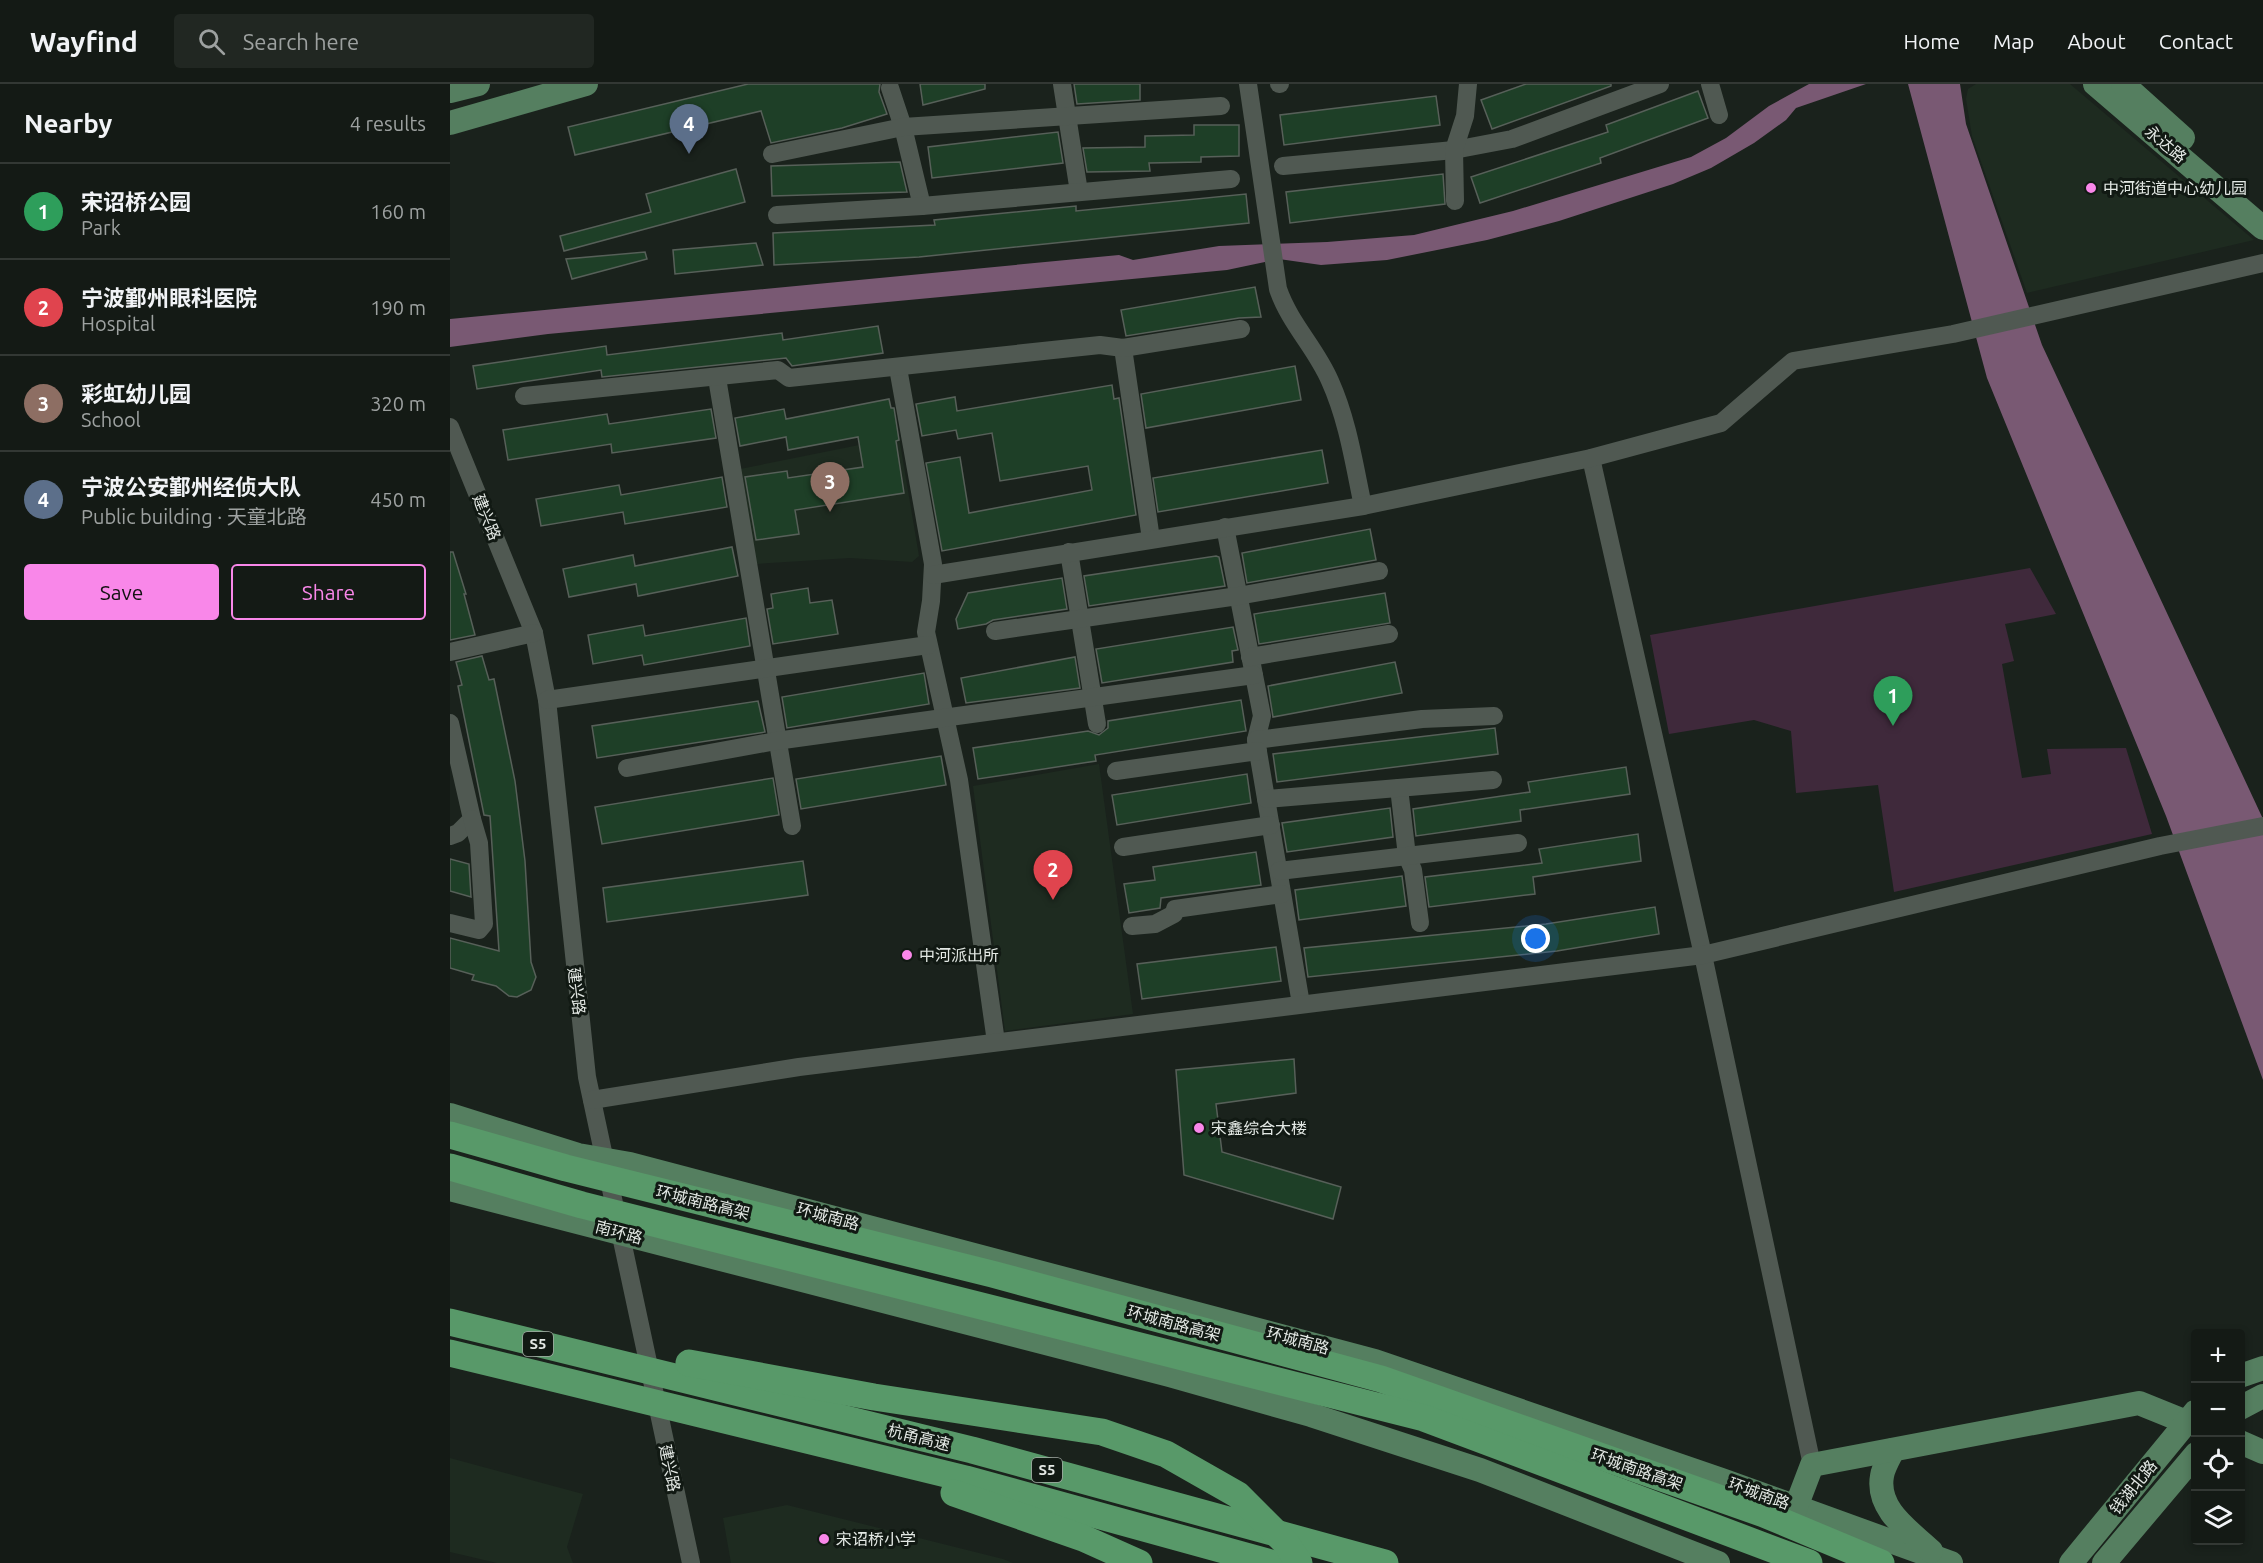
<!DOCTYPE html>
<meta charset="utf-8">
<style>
body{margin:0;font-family:Ubuntu,"Noto Sans SC",sans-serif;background:#212722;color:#f1f3f6}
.controls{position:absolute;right:18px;bottom:18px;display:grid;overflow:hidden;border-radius:6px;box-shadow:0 3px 9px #0003}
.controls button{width:54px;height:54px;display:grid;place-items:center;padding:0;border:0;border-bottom:2px solid #333834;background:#141a15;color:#f1f3f6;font:30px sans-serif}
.you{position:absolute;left:1086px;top:855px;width:21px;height:21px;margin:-15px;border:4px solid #fff;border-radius:50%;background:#1a73e8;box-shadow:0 0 0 9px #1a73e833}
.badge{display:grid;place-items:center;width:39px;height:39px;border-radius:50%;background:#f987e9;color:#fff;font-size:20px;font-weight:700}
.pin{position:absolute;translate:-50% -50px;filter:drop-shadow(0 2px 3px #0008)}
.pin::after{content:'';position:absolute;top:32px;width:21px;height:18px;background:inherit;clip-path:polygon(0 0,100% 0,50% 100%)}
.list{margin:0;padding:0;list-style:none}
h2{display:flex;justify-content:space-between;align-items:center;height:78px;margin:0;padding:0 24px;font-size:26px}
h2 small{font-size:20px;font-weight:400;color:#9da1a0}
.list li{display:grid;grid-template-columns:39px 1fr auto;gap:18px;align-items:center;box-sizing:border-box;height:96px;padding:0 24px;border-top:2px solid #333834}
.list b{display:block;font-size:22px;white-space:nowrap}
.list p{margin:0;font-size:20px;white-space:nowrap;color:#9da1a0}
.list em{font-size:20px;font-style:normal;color:#9da1a0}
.actions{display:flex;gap:12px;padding:18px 24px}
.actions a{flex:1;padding:14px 0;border:2px solid #f987e9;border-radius:6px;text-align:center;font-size:21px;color:#f987e9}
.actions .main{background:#f987e9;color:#111}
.icon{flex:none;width:33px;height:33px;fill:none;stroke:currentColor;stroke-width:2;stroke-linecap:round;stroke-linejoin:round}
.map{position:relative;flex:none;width:1813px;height:1479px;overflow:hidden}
header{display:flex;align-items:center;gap:36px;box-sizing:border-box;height:84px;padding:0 30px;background:#141a15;border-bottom:2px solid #333834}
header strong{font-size:28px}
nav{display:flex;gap:33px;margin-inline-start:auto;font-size:21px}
.search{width:420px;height:54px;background:#212722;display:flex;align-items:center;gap:15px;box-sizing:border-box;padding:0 21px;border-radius:6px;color:#9da1a0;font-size:22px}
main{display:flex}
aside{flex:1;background:#141a15}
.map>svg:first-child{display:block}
.built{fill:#1e2b20}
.green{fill:#3f293b}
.water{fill:#795973}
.building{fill:#1e3f27;stroke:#576059;stroke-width:1.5}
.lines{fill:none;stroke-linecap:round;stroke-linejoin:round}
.minor{stroke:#505952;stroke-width:18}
.major{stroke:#557f60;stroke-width:24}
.highway{stroke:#589969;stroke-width:27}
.poi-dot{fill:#f987e9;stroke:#111913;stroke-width:2}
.labels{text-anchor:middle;stroke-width:6;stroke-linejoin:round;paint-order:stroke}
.shield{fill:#111913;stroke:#a4aaa5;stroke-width:1.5}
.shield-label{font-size:15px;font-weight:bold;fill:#e3e8e4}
.street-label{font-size:16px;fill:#e3e8e4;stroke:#111913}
.poi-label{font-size:16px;fill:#e3e8e4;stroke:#111913;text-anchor:start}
</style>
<header>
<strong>Wayfind</strong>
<div class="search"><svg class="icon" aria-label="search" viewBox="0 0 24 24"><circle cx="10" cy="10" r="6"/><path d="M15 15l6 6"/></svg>Search here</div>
<nav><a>Home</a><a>Map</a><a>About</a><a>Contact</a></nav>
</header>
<main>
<aside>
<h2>Nearby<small>4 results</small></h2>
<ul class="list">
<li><span class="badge" style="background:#2e9e5b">1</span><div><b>宋诏桥公园</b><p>Park</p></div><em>160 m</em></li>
<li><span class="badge" style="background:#e0444e">2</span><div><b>宁波鄞州眼科医院</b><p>Hospital</p></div><em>190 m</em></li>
<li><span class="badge" style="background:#8d6e63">3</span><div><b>彩虹幼儿园</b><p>School</p></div><em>320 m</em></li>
<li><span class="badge" style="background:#5c6f8a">4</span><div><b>宁波公安鄞州经侦大队</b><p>Public building · 天童北路</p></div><em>450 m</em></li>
</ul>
<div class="actions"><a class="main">Save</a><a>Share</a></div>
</aside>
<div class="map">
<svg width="1813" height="1479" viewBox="0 0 1813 1479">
<rect width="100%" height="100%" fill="#1a221c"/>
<g class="built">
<polygon points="1526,0 1620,0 1804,156 1577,209 1522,52 1516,15 1518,5"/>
<polygon points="449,353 469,472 462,478 400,474 306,480 290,385"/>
<polygon points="649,680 683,930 555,947 523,702"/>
<polygon points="0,1374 133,1410 117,1463 123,1479 47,1479 0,1468"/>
<polygon points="337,1421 553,1475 563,1479 281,1479 273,1434"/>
</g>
<polygon class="green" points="1580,484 1606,530 1555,540 1564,577 1552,580 1572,694 1601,690 1597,665 1676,664 1702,750 1444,808 1428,701 1346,709 1341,647 1304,636 1219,650 1200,551"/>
<g class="water">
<polygon points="1359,0 1416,0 1346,24 1336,36 1304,59 1261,84 1223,100 1109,137 1037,156 937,176 871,181 829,175 777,186 98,250 0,263 0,235 669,171 683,176 769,162 877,158 964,151 1063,127 1241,73 1276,54 1319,22"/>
<polygon points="1458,0 1510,0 1516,40 1592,261 1813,735 1813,996 1716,732 1537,294"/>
</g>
<g class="building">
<polygon points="298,0 430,0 429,8 437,30 392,44 321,59 311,27 125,71 118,43"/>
<polygon points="470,0 535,0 535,5 473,21"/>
<polygon points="624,0 690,0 690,16 627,20"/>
<polygon points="1076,0 1161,0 1161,2 1042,45 1031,16"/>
<polygon points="1248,7 1258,34 1150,74 1151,79 1030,119 1021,93 1158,48 1156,41"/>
<polygon points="986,12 990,41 834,61 830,31"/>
<polygon points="744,41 789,41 789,72 751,73 751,78 699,79 700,87 637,88 633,64 695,63 695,52 744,51"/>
<polygon points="608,48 613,79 482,94 478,63"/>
<polygon points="450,78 457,108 322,112 321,82"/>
<polygon points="286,85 295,118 114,167 110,152 201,128 196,110"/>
<polygon points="993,90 995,120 840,139 836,108"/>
<polygon points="796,110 799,139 469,173 324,181 323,149 485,141 484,136 626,122 626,127"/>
<polygon points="306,159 313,181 225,190 223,166"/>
<polygon points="195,168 197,175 122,195 116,175"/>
<polygon points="805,203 811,233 789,234 676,252 671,226"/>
<polygon points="428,242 433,269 342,282 336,274 152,293 151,286 27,305 23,282 156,262 157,271 332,249 333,256"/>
<polygon points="845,282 851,316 696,344 691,310"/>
<polygon points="662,301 664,315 669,314 686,431 492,467 476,379 510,373 519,429 642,406 638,382 550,397 542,349 508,355 506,346 472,352 466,320 505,313 507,327"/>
<polygon points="439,315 441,324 444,324 449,356 446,357 454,409 345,426 349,450 306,456 295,393 337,387 338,394 413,383 408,353 338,366 336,353 290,362 285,334 334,325 336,335"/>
<polygon points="261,325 266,354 162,369 161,360 58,376 53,346 157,330 159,340"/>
<polygon points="872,366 878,399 708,428 703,394"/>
<polygon points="272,393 277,423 175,440 173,428 91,442 86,415 169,401 171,411"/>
<polygon points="920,445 926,476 797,499 792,469"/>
<polygon points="282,463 288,492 188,512 186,500 119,513 113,485 183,471 185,482"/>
<polygon points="0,468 3,468 16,510 14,510 25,551 0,556"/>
<polygon points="766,472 769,473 775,502 639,522 634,492"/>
<polygon points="612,494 617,525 543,536 536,540 508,545 506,535 518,509"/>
<polygon points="358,504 360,519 382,516 388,550 323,560 317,525 323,524 321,510"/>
<polygon points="935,509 940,539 809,560 804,530"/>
<polygon points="296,534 300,562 194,581 192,571 143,580 138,551 193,541 195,552"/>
<polygon points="783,543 788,566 782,567 783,578 652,599 646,565"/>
<polygon points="32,572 39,596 44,595 65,697 75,777 81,878 86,893 81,906 67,913 59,912 46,902 22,896 24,891 0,884 0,854 49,867 40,732 34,731 8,602 12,601 6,578"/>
<polygon points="625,573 630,604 516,619 511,594"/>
<polygon points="945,578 952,609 823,633 818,602"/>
<polygon points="474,589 479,620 337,644 332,613"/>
<polygon points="791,616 796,647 645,671 646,677 528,695 523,664 638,647 649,651 658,644 658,637"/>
<polygon points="308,617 315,648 147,674 142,642"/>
<polygon points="1045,644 1048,670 827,698 823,670"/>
<polygon points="491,672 496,701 351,725 346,695"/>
<polygon points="1176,683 1180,710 1070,726 1071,737 966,752 963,725 1080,708 1078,698"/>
<polygon points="797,690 801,719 667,741 662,711"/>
<polygon points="323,694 329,731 152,760 145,723"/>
<polygon points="940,724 943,753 837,768 832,739"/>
<polygon points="1188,750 1191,777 1083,793 1085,810 979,823 975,793 1092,779 1089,765"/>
<polygon points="806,768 811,801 711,814 710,824 679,829 674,800 705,796 703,783"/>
<polygon points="0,775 19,780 21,813 0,807"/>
<polygon points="353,777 358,811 157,838 153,804"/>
<polygon points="952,792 956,822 849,836 845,806"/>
<polygon points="1205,823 1209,850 1107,867 858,893 854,864 1096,840"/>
<polygon points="826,863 831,897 692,915 687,880"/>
<polygon points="844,975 846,1009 766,1020 772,1068 891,1103 883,1135 734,1091 726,986"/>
</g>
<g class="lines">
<g class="minor">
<polyline points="612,0 629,108"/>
<path d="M798,0l30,205c12,35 38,59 52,92 18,40 24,83 33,125"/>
<polyline points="829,0 830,0"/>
<polyline points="1260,0 1269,31"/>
<polyline points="440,4 453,43 472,122"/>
<polyline points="322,70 453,43 771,22"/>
<polyline points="833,82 1004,66 1062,55 1210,0"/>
<polyline points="1005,117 1004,66 1015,32 1018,0"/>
<polyline points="327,131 472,122 781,95"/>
<polyline points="673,264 701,455"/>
<polyline points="448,284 483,480 481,517 476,548 509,696 546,958"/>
<polyline points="267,294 342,742"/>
<polyline points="74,312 328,286 339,294 650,261 673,264 791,245"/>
<polyline points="0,343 84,549 97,616 137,993 241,1479"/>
<polyline points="1141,374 1253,871 1362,1381"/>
<polyline points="775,443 812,632 806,656 851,920"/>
<polyline points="619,468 647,640"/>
<polyline points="483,491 913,422 1141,374 1271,339 1343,277 1503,250 1813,179"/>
<polyline points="545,547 788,512 929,487"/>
<polyline points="0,568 84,549"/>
<polyline points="800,573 939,550"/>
<polyline points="97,616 478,561"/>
<polyline points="0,639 22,735 8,749 0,752"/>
<polyline points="806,656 972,635 1044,632"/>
<polyline points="177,684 326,657 804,591"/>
<polyline points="666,687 808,667"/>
<polyline points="949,704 957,772 963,786 970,839"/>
<polyline points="816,715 1043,696"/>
<polyline points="673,763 821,741"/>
<polyline points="829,787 1068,759"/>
<polyline points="0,839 29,846 34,840 29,759 22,735"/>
<polyline points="682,842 705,840 724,830 725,825 832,810"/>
<polyline points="142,1016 349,983 1253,871 1710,762 1813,742"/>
</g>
<g class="major">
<polyline points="1645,0 1813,144"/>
<polyline points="1673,0 1733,54"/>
<polyline points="0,7 28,0"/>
<polyline points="0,39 136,0"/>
<polyline points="0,1031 128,1071 180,1080 925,1277 1272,1396 1501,1479"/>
<polyline points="0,1105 719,1291 861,1331 1030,1386 1268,1479"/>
<polyline points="1790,1292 1813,1284"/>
<polyline points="1790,1324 1813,1312"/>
<polyline points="1790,1358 1813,1368"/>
<path d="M1443,1366c-4,8 -10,18 -11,26 -6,34 28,55 49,75"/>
<polyline points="1341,1436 1362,1381 1689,1319 1736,1338"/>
<polyline points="1621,1479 1745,1328"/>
<polyline points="1654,1479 1746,1370"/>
</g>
<g class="highway">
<polyline points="0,1051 116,1084 542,1190 931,1295 1314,1430 1431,1479"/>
<polyline points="0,1083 132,1121 974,1334 1359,1479"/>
<polyline points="0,1238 522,1366 935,1479"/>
<polyline points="0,1269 516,1395 821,1479"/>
<polyline points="239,1279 424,1313 652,1348 716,1370 788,1411 836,1459 849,1479"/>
<polyline points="504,1409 633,1454 689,1479"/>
</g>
</g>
<g class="poi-dot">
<circle cx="1641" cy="104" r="6"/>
<circle cx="457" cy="871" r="6"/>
<circle cx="749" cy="1044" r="6"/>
<circle cx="374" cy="1455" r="6"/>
</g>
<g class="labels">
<g class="shield">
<rect x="73" y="1248" width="30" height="24" rx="4.5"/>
<rect x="582" y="1374" width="30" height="24" rx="4.5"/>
</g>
<g class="shield-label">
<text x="88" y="1265">S5</text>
<text x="597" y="1391">S5</text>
</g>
<g class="street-label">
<text transform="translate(1716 60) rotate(40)" y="6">永达路</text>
<text transform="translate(37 433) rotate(68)" y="6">建兴路</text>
<text transform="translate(127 907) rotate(83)" y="6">建兴路</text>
<text transform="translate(253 1118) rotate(14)" y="6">环城南路高架</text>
<text transform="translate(378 1132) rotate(15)" y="6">环城南路</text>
<text transform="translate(169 1148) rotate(15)" y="6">南环路</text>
<text transform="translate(724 1239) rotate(15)" y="6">环城南路高架</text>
<text transform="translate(848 1256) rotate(15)" y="6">环城南路</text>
<text transform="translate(469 1353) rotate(14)" y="6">杭甬高速</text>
<text transform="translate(220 1384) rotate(78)" y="6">建兴路</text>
<text transform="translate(1187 1385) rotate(19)" y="6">环城南路高架</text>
<text transform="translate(1683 1403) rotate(-51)" y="6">钱湖北路</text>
<text transform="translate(1309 1409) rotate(20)" y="6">环城南路</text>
</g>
<g class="poi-label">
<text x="1653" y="110">中河街道中心幼儿园</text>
<text x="469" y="877">中河派出所</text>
<text x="761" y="1050">宋鑫综合大楼</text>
<text x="386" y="1461">宋诏桥小学</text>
</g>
</g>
</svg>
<div class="controls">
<button>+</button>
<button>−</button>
<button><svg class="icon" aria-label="locate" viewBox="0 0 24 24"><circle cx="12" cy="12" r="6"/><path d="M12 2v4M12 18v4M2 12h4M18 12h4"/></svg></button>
<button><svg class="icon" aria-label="layers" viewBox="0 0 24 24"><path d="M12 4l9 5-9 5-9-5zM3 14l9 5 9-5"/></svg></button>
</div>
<div class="you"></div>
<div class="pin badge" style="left:1443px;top:642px;background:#2e9e5b">1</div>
<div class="pin badge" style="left:603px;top:816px;background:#e0444e">2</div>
<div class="pin badge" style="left:380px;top:428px;background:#8d6e63">3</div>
<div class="pin badge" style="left:239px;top:70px;background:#5c6f8a">4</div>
</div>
</main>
